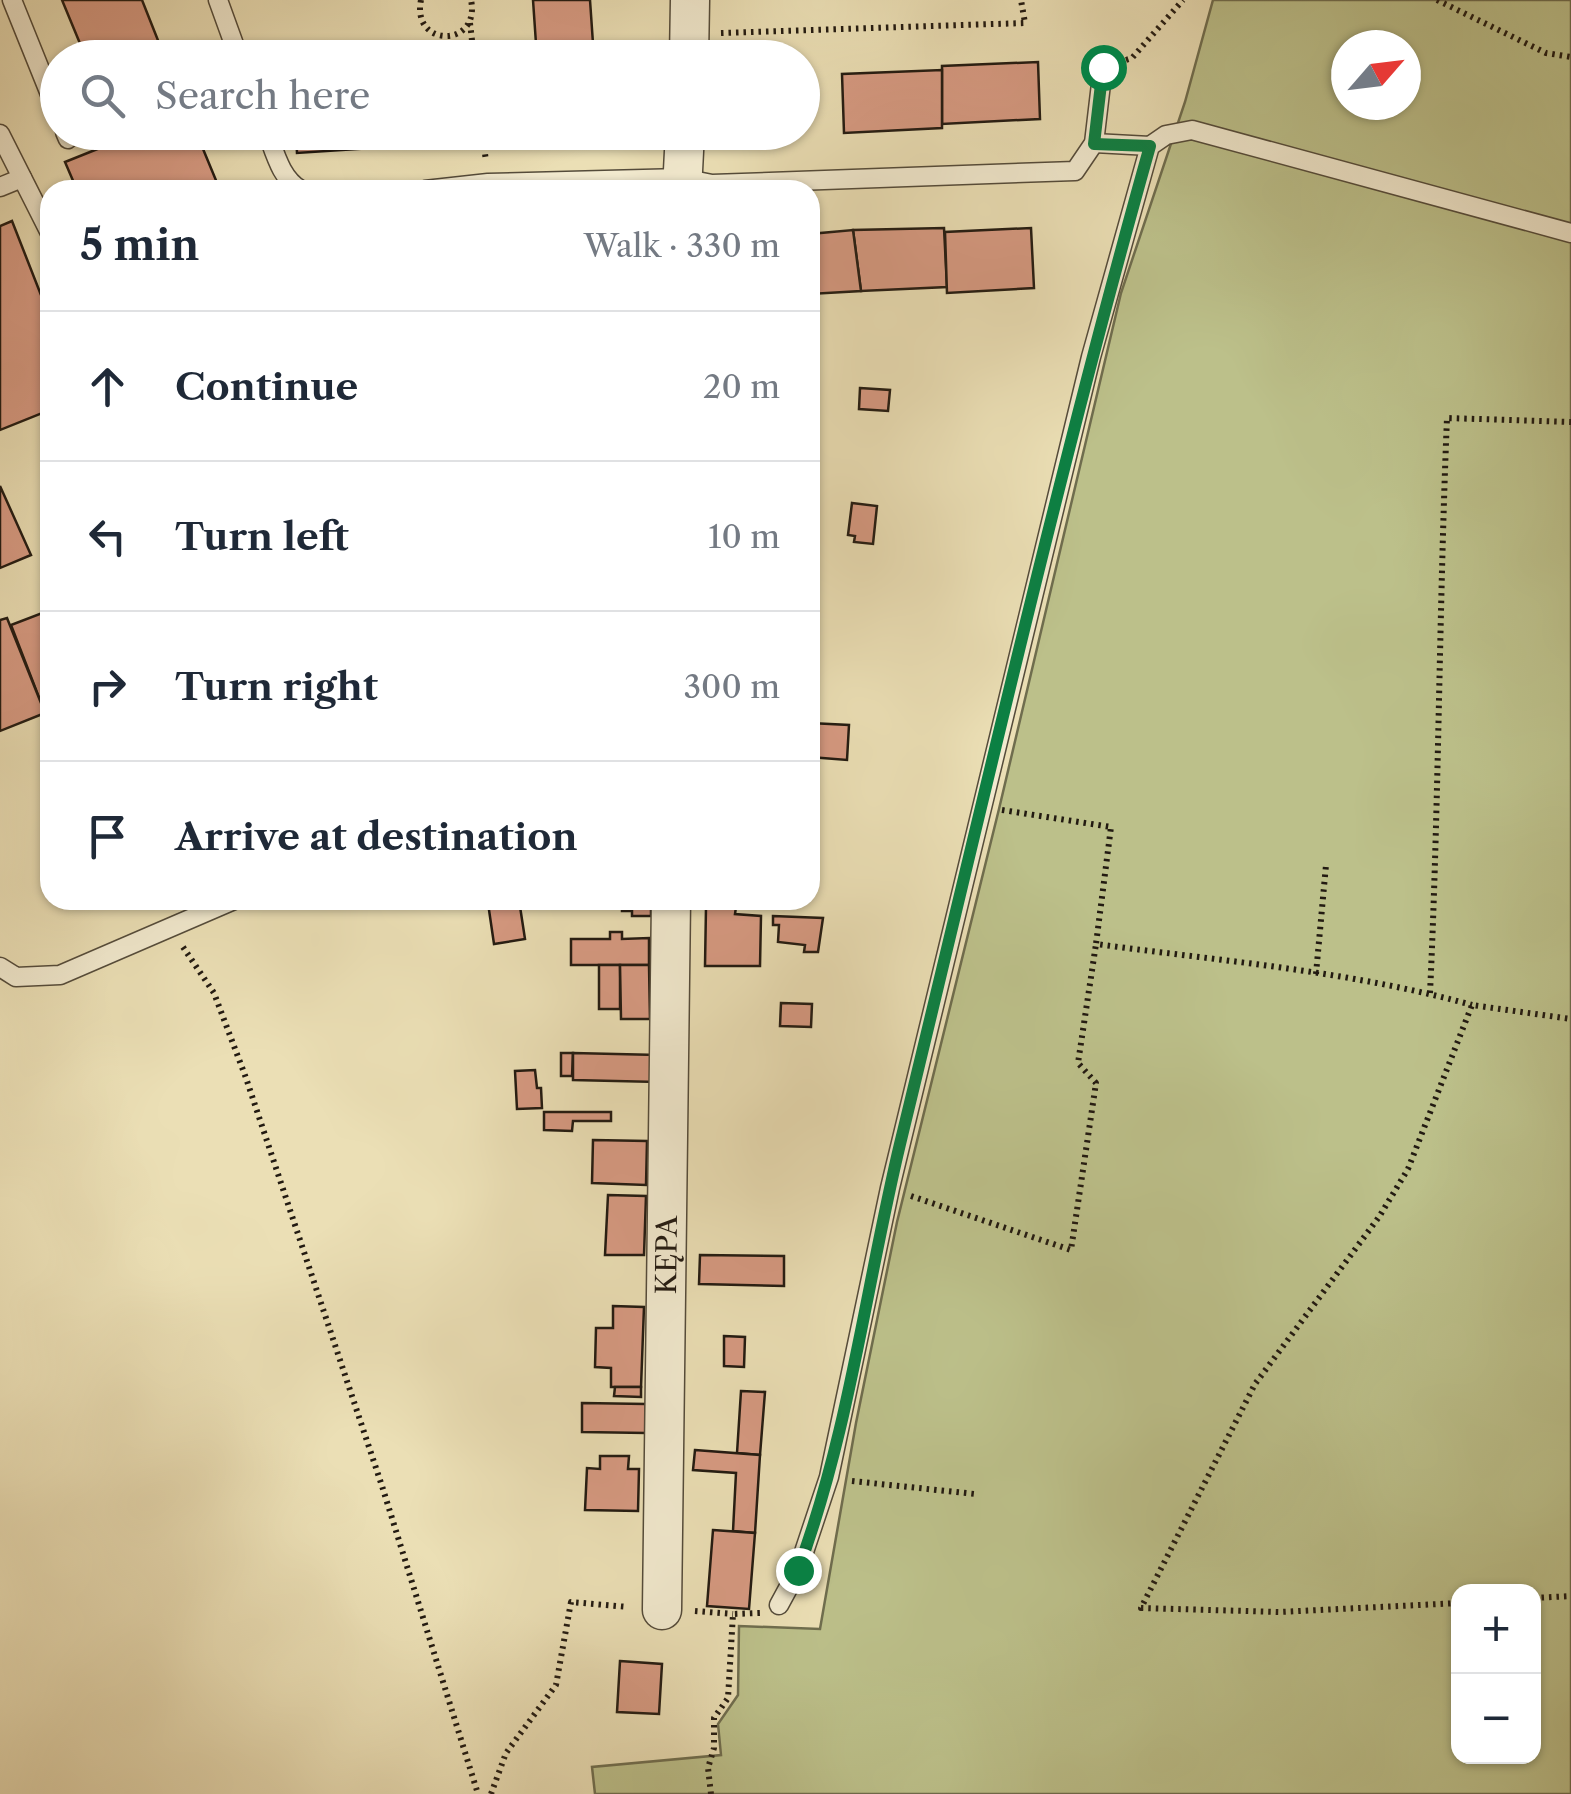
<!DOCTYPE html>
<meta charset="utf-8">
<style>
body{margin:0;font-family:"Libre Caslon Text",serif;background:#f2f2f3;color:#1f2937}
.controls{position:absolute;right:30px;bottom:30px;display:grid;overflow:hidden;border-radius:20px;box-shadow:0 2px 8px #0004}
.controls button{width:90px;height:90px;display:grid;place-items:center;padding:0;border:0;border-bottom:2px solid #e0e1e3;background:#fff;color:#1f2937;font:50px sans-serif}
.compass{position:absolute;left:1331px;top:30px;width:90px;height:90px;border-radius:50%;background:#fff;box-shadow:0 2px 8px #0004;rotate:62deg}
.stop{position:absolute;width:30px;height:30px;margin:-22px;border:8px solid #0b8043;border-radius:50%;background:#fff}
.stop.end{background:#0b8043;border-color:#fff;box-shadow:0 2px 10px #0008}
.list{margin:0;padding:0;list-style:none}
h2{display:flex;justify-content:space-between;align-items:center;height:130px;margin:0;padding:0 40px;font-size:42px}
h2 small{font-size:32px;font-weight:400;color:#747a83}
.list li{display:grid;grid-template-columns:65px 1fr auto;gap:30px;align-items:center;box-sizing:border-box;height:150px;padding:0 40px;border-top:2px solid #e0e1e3}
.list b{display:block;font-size:38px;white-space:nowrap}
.list em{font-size:32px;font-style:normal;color:#747a83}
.icon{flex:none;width:55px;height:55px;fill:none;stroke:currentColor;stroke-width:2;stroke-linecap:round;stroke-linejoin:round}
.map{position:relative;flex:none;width:1571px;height:1794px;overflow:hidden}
.search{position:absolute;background:#fff;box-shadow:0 2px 8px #0004;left:40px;top:40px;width:780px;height:110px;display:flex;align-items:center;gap:25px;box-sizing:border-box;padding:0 35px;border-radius:55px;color:#747a83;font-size:38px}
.panel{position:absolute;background:#fff;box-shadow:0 2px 8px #0004;left:40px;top:180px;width:780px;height:730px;border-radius:30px}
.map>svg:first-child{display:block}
.green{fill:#bcc08a;stroke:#6f6d4e;stroke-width:2.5;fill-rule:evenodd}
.building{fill:#d79a82;stroke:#221a11;stroke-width:2.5}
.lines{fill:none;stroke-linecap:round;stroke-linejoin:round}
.service-casing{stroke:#544b3a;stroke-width:21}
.minor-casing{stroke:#544b3a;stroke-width:41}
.path{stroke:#221a11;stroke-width:6;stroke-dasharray:2.5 5;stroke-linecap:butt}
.service{stroke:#f2eacf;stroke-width:18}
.minor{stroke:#f2eacf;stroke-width:38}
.route{stroke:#0b8043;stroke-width:12}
.labels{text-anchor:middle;stroke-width:9;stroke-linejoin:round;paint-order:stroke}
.street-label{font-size:28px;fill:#221a11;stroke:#f2eacf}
</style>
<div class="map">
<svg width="1571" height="1794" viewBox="0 0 1571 1794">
<rect width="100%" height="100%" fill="#ebdfb5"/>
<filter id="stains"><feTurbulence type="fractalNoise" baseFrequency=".002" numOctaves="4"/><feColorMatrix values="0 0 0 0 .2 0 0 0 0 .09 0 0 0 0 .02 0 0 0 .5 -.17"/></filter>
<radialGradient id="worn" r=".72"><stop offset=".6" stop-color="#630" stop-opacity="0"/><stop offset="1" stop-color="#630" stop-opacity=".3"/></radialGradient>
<path class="green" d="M1213,0h358v1794h-976l-3,-27 129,-12 -3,-31 20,-29 1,-69 81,3 36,-206 41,-201 102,-413 122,-516 64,-191zM1346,45h60v60h-60zM1458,1592h76v164h-76z"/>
<g class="building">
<polygon points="62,0 142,0 165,58 86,58"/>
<polygon points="533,0 590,0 594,58 537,58"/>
<polygon points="1038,62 1040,119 942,124 942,66"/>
<polygon points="942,70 942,128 844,133 842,74"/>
<polygon points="117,132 196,132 220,190 77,190 65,162 120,140"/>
<polygon points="296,132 387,132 387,147 297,153"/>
<polygon points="387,132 470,132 471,137 387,142"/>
<polygon points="12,221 50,318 50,410 0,430 0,226"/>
<polygon points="944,228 947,287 861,291 853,230"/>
<polygon points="1031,228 1034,288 947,293 945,232"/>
<polygon points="853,230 861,291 810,294 810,234"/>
<polygon points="860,388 890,390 888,411 859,409"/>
<polygon points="0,486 31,555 0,568"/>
<polygon points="852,503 877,506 873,544 854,542 855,536 848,535"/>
<polygon points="50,610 50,711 45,713 11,625"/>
<polygon points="7,618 45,713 0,731 0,620"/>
<polygon points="810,723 849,725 847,760 810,757"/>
<polygon points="519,900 525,939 494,944 488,903"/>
<polygon points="622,900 655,900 655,911 651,911 651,916 632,916 632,911 622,911"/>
<rect x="717" y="900" width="46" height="7"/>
<polygon points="706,907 736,907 735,914 761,916 760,966 705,966"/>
<polygon points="773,916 823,918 818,952 804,952 805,945 778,942 779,925 773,925"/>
<polygon points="610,932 622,932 622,939 649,938 649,965 571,965 571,939 610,939"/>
<rect x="599" y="965" width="21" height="44"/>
<polygon points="620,965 649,965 650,1019 621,1019"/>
<polygon points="781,1003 812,1004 811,1027 780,1026"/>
<polygon points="561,1053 573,1053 572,1076 561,1076"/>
<polygon points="573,1053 658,1055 658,1082 573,1080"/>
<polygon points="535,1070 537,1088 541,1088 542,1108 517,1109 515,1071"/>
<polygon points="544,1112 611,1112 611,1121 573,1121 572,1131 544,1130"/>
<polygon points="593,1140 647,1141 646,1185 592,1183"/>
<polygon points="608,1195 646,1196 644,1255 605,1255"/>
<polygon points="700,1255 784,1256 784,1286 699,1284"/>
<polygon points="613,1306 644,1307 641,1387 611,1387 611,1368 595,1367 596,1328 613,1328"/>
<polygon points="724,1336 745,1337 744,1367 724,1366"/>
<polygon points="615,1387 641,1387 641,1397 614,1396"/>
<polygon points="741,1391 765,1392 760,1455 737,1453"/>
<polygon points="582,1403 646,1404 646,1433 582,1432"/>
<polygon points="695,1450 760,1455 755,1533 733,1531 736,1473 693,1470"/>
<polygon points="600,1456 629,1456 628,1469 639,1469 638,1511 585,1510 587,1468 600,1469"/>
<polygon points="713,1530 755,1533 749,1609 707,1606"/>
<polygon points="620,1661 662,1664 659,1714 617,1712"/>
</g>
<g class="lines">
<defs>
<g id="service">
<polyline points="12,0 58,114"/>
<polyline points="218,0 239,58"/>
<polyline points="65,132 68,139"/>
<path d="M267,132c8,21 14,47 34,58"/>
<polyline points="0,134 50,233"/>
<polyline points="1094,143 1150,146"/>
<polyline points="0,187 22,178"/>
<polyline points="425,190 488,183 682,178 712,184 1075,171 1094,143 1103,67"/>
<polyline points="0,967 16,977 60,975 234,900"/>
<polyline points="779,1605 798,1570 829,1477 890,1188 1091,357 1150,146 1166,135 1192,130 1571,233"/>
</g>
<g id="minor">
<polyline points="689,58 690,0"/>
<polyline points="682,190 685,132"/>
<path id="s1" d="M662,1610l9,-710"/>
</g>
</defs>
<use href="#service" class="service-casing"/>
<use href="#minor" class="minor-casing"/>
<g class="path">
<path d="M421,0c-10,48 60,48 50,0"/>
<polyline points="1437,0 1546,53 1571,57"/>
<polyline points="470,23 474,58"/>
<polyline points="721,33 1025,23 1021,0"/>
<polyline points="1126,60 1132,58 1183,0"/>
<polyline points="482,132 486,161"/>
<path d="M1002,810l109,17 -15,117c125,17 254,27 376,61"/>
<polyline points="183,947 214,993 246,1078 382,1486 478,1794"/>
<polyline points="1316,974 1326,865"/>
<path d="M1430,993c9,-191 9,-383 17,-575l124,4"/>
<polyline points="911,1196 1071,1250 1096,1083 1078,1063 1096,944"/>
<polyline points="852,1481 975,1494"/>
<polyline points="1534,1598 1571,1596"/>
<polyline points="1458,1603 1280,1612 1141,1608 1255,1384 1379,1217 1408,1169 1472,1005 1571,1019"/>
<polyline points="695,1611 733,1614"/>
<polyline points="491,1794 506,1753 556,1685 571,1602 628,1607"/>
<polyline points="711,1794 708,1768 714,1748 714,1718 728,1698 733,1614 760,1613"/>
</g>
<use href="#service" class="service"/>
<use href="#minor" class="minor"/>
</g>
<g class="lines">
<path class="route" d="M798,1570c51,-137 68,-284 102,-426 81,-333 157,-668 250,-998l-56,-2 9,-77"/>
</g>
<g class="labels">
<g class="street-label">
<text dy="10" stroke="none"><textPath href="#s1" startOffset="355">KĘPA</textPath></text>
</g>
</g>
<rect width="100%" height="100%" filter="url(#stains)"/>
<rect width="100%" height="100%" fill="url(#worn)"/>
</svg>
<div class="controls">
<button>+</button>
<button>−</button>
</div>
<svg class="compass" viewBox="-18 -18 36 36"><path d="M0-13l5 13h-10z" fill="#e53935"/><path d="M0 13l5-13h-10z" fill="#747a83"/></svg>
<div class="stop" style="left:1103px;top:67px"></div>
<div class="stop end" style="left:798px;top:1570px"></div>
<div class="search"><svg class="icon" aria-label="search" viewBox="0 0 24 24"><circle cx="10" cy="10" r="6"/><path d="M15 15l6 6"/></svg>Search here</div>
<section class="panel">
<h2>5 min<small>Walk · 330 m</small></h2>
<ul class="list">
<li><svg class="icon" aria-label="ahead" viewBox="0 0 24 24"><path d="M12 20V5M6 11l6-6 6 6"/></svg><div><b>Continue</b></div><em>20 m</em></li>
<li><svg class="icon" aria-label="left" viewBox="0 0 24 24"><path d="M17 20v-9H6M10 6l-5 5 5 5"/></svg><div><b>Turn left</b></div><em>10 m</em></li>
<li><svg class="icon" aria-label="right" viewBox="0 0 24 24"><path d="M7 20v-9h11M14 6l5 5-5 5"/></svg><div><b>Turn right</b></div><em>300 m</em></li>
<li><svg class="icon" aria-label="arrive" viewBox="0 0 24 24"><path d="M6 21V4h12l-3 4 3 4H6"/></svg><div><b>Arrive at destination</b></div></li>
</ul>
</section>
</div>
